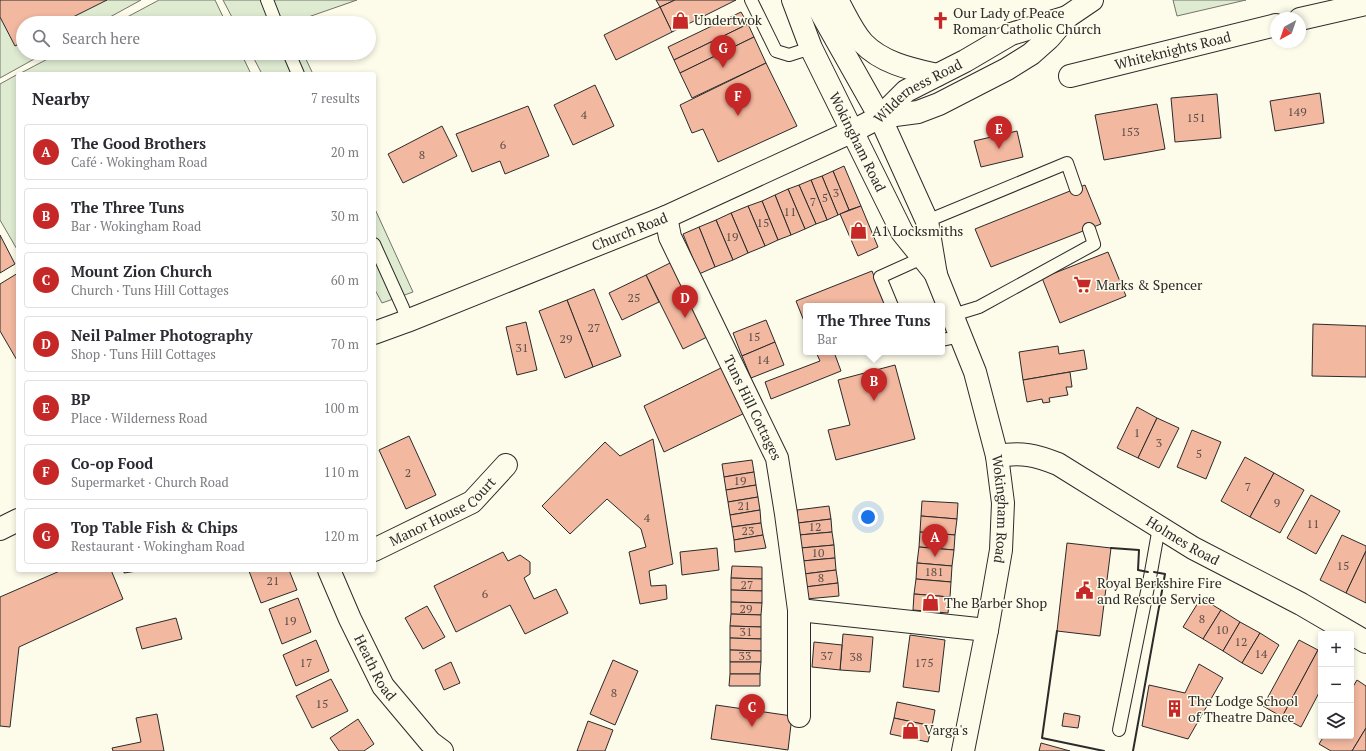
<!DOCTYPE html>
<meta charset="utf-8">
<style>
body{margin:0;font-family:"PT Serif",serif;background:#f2f2f3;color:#2b2b33}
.controls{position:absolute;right:12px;bottom:12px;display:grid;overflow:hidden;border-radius:4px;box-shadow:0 2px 6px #0003}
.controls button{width:36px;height:36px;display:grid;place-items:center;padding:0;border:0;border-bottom:1px solid #e1e1e2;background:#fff;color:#2b2b33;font:20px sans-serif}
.compass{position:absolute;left:1270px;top:12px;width:36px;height:36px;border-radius:50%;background:#fff;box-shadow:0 2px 6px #0003;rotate:220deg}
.you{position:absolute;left:868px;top:517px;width:14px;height:14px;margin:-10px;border:3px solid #fff;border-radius:50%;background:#1a73e8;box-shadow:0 0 0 6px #1a73e833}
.badge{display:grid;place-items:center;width:26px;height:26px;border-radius:50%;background:#c62828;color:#fff;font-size:13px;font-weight:700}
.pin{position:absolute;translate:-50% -33px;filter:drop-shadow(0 1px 2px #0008)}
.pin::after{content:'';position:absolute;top:21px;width:14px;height:12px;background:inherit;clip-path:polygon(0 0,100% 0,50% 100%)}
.popup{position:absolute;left:803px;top:303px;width:142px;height:52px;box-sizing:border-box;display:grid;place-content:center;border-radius:4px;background:#fff;filter:drop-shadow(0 1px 3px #0005);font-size:13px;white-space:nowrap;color:#7c7c81}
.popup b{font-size:15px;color:#2b2b33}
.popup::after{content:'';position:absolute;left:50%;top:100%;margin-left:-8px;border:8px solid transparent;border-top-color:#fff}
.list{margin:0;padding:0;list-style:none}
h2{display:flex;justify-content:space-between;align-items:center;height:52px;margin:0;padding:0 16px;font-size:17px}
h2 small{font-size:13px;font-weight:400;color:#7c7c81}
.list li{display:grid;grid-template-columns:26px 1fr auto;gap:12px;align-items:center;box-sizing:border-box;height:56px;margin:0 8px 8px;padding:0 8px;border:1px solid #e1e1e2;border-radius:4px}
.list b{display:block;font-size:15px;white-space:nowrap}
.list p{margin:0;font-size:13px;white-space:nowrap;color:#7c7c81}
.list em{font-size:13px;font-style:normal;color:#7c7c81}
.icon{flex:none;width:22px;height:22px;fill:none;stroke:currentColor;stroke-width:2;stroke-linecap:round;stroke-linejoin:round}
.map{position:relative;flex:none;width:1366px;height:751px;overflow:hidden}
.search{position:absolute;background:#fff;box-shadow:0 2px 6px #0003;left:16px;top:16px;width:360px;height:44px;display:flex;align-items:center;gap:10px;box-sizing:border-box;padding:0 14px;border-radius:22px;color:#7c7c81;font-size:15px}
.panel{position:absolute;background:#fff;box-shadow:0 2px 6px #0003;left:16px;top:72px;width:360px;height:500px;border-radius:4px}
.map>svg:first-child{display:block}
.green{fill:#deebd1;stroke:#74746e}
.building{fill:#f2b8a0;stroke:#2b2b2b}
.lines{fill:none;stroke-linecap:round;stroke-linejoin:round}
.lane-casing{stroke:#2b2b2b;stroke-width:14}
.street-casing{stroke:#2b2b2b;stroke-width:24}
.secondary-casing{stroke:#2b2b2b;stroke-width:24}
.primary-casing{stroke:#2b2b2b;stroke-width:24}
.lane{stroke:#fdfbea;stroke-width:12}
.street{stroke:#fdfbea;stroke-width:22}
.secondary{stroke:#fdfbea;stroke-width:22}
.primary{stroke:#fdfbea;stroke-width:22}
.wall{stroke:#2b2b2b;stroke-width:2}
.labels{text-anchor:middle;stroke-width:3;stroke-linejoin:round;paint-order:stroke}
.number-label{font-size:12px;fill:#5d4e48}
.poi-label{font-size:14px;fill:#2b2b2b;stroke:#fdfbea;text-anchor:start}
.street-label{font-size:14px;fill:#2b2b2b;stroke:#fdfbea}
</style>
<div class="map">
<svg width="1366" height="751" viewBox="0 0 1366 751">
<rect width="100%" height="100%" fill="#fdfbea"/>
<g class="green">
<polygon points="0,0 141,0 99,23 23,23 23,53 45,53 0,78"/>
<polygon points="159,0 215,0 226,23 116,23"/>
<polygon points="223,0 357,0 291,23 235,23"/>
<polygon points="1173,0 1246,0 1177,16"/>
<polygon points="59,53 241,53 251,74 19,74"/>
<polygon points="251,53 303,53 313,74 262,74"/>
<polygon points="18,74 18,251 0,220 0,84"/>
<polygon points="374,207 413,292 382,303 374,288"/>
</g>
<g class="building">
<polygon points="0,0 107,0 61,23 23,23 23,42 15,46 0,17"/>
<polygon points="656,0 675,0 660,7"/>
<polygon points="675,0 736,0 672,32 660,7"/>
<polygon points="660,7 672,32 616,60 604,35"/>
<polygon points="741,12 748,24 674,60 668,47"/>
<polygon points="748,24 754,37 680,73 674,60"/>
<polygon points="754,37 766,63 692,98 680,73"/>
<polygon points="766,63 797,126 718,162 703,129 692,133 680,105"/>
<polygon points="595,85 614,126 573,145 554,105"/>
<polygon points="1320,93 1324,123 1275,131 1270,101"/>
<polygon points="1217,94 1221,138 1175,142 1171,98"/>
<polygon points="1157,104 1165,149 1104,160 1095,115"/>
<polygon points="528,106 549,156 505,174 500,161 472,172 456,134"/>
<polygon points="442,126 457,156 403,183 388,154"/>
<polygon points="1017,131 1023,157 981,167 974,141"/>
<polygon points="844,166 861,206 849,210 833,171"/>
<polygon points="833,171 849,210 838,215 822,176"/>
<polygon points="822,176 838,215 827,220 811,180"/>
<polygon points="811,180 827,220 816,224 799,185"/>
<polygon points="799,185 816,224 805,229 788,189"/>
<polygon points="1085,185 1101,224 991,267 975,229"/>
<polygon points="788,189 805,229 791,235 775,195"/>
<polygon points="775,195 791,235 778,240 762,201"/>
<polygon points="762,201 778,240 765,246 748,206"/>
<polygon points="748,206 765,246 748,253 731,213"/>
<polygon points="861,206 878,247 858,256 840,214"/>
<polygon points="731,213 748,253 733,260 716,220"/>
<polygon points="716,220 733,260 715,267 699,227"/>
<polygon points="699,227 715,267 699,274 683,234"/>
<polygon points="0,235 15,264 0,273"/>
<polygon points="1108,252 1126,296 1060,323 1042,278"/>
<polygon points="676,260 711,335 683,349 646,275"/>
<polygon points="872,271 885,304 879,306 806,306 806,326 796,301"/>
<polygon points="18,273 18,362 0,331 0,284"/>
<polygon points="646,275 659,302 622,320 609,293"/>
<polygon points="594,289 621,356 593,367 567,300"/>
<polygon points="567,300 593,367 565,378 539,311"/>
<polygon points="766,320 775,342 742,356 733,333"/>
<polygon points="526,322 537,370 517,375 506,327"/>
<polygon points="1313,324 1366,326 1366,377 1312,376"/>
<polygon points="775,342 784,365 751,378 742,356"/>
<polygon points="1058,346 1059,354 1084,350 1087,369 1023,380 1019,352"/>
<polygon points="816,352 834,352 841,371 771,399 765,382 820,361"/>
<polygon points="727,365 749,411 664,452 644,406"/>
<polygon points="895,365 915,439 836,460 828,430 850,425 838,380"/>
<polygon points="1070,372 1072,387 1066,387 1068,395 1049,398 1050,402 1043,403 1042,399 1027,402 1023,380"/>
<polygon points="1137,407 1157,418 1138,458 1117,448"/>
<polygon points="1157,418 1179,428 1159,468 1138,458"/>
<polygon points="1192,430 1221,442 1206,479 1177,467"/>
<polygon points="409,436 436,495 406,509 379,450"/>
<polygon points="653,439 673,564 649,571 651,586 666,585 667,599 640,604 629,552 646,547 641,529 607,499 570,534 542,506 605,442 620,456"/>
<polygon points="1245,457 1274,473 1250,517 1221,501"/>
<polygon points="752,460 754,472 724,477 722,464"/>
<polygon points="754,472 756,485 726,490 724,477"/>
<polygon points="1274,473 1304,490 1280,533 1250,517"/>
<polygon points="756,485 758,497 728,502 726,490"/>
<polygon points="1311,495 1340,511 1316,554 1287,538"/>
<polygon points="758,497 760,510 730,515 728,502"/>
<polygon points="922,501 958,503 957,519 921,516"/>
<polygon points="829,506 831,519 798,523 797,510"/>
<polygon points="760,510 761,523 732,527 730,515"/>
<polygon points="921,516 957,519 955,535 920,532"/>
<polygon points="831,519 832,532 799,535 798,523"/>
<polygon points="761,523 763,535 734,540 732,527"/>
<polygon points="832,532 834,545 801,548 799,535"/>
<polygon points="920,532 955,535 954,550 919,547"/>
<polygon points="763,535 766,548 735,552 734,540"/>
<polygon points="1342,535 1366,546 1366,551 1346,593 1320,580"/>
<polygon points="1067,543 1111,548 1100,636 1057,631"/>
<polygon points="834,545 835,558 802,561 801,548"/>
<polygon points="919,547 954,550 952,566 917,563"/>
<polygon points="717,548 719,570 682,575 680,552"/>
<polygon points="1366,551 1366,603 1346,593"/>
<polygon points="503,552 508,561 520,555 530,562 530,574 524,578 534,599 556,589 568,613 525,634 510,605 456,632 434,586"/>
<polygon points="835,558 836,570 804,574 802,561"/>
<polygon points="917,563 952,566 951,582 916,579"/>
<polygon points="732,566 762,567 762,579 731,578"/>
<polygon points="62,570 111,570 123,599 19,647 10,727 0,726 0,597"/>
<polygon points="124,570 144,570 124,573"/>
<polygon points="252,570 289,570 297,590 261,603 249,571"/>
<polygon points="836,570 838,583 805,587 804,574"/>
<polygon points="731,578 762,579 762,591 731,590"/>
<polygon points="916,579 951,582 950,597 914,594"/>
<polygon points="838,583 839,596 806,599 805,587"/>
<polygon points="731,590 762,591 762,603 731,602"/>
<polygon points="914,594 950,597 948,613 913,610"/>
<polygon points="298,598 311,632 282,644 269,609"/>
<polygon points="1201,598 1221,610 1203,639 1183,627"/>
<polygon points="731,602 762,603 761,615 731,614"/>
<polygon points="427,606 445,637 423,649 405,618"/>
<polygon points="1221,610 1240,622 1223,651 1203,639"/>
<polygon points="731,614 761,615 761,627 730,626"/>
<polygon points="176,618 182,639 142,649 136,628"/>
<polygon points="1240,622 1260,633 1242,663 1223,651"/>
<polygon points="730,626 761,627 761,639 730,638"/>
<polygon points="1260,633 1279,645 1262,674 1242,663"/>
<polygon points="843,634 873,637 870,672 840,670"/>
<polygon points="910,635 945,640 939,692 903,687"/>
<polygon points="730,638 761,639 761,651 730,650"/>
<polygon points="316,640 329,671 296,686 283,655"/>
<polygon points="1299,640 1318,650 1282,717 1263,706"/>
<polygon points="814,642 842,645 840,670 812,667"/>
<polygon points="730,650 761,651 761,662 730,662"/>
<polygon points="1318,650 1321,652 1321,689 1301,727 1282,717"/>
<polygon points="613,660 638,671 615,725 590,714"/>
<polygon points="451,662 460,683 444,690 435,670"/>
<polygon points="730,662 761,662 760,674 730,674"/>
<polygon points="1199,664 1223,678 1188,739 1142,726 1149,685 1185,693"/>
<polygon points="730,674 760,674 760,686 729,686"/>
<polygon points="331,679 348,711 312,728 296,696"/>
<polygon points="1357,680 1366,686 1366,728 1352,751 1331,751 1319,744 1324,736 1351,736 1351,690"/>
<polygon points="897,702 935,710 932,726 894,718"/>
<polygon points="716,705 792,716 788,750 711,739"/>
<polygon points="1064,713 1080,716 1078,728 1062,726"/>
<polygon points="157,714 164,751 113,751 112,748 141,742 136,718"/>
<polygon points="894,718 932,726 928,742 890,734"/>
<polygon points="358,719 374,744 364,751 339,751 330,738"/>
<polygon points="588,721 613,730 605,751 577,751"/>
<polygon points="1366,728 1366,751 1352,751"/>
<polygon points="1041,743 1070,751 1039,751"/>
</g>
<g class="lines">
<defs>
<g id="lane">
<polyline points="267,0 276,23"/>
<polyline points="751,0 776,51 789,55 811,48"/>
<polyline points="289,53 298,74"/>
<polyline points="927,221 1067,163 1076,189"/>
<polyline points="374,244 403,308 407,321"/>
<polyline points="892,306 880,277 922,258"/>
<polyline points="953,315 979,307 1094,244 1089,229"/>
<polyline points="942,340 961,336"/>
<polyline points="1119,730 1151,572 1159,527"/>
</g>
<g id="street">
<polyline points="1300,19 1366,4"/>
<path id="s1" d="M1070,76l206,-51"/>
<path id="s2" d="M666,217l4,20 107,221 9,56 13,96 188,20"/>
<path id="s3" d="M997,456c25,-4 38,-1 61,8l135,84 108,56 65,38"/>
<path id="s4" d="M374,550l98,-48 34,-37"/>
<path id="s5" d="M329,570l21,49 33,67 47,56 12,9"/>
<polyline points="799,716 799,610"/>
</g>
<g id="secondary">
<polyline points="880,117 918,112 939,104 1007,69 1031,54 1049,38 1067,17 1092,0"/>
<path id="s6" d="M374,333l33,-12 259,-104 187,-86 27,-14 26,-26 59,-30 46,-27 56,-17"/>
<polyline points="0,529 18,520"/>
</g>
<g id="primary">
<path id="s7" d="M793,0l18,48 91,184 34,42"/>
<path id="s8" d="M814,0l66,117 47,104 9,54 39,97 22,84 6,47 -2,47 -14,80 -24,121"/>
<path d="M837,0c8,14 15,31 26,43 19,20 48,26 74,32"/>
</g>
</defs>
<use href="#lane" class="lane-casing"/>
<use href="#street" class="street-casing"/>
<use href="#secondary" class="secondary-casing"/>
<use href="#primary" class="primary-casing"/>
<use href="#lane" class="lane"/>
<use href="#street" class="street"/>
<use href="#secondary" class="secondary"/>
<use href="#primary" class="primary"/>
<g class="wall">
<polyline points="1111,548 1139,550 1138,570 1148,572"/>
<polyline points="1057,631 1042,738 1104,751"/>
<polyline points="1133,751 1165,574 1154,572"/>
</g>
</g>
<defs>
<symbol id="shop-bare" viewBox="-9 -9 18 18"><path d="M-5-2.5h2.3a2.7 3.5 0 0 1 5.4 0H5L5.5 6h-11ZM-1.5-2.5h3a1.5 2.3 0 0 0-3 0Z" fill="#c62828" stroke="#fdfbea" stroke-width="2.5" paint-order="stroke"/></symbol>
<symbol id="church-bare" viewBox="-9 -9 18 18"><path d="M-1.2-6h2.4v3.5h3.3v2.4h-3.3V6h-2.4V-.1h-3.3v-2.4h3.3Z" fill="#c62828" stroke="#fdfbea" stroke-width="2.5" paint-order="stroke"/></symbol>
<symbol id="supermarket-bare" viewBox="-9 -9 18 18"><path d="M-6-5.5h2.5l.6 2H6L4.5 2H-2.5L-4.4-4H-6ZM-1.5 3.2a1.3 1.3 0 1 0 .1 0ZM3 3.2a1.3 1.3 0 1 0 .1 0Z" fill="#c62828" stroke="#fdfbea" stroke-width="2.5" paint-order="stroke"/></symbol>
<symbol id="civic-bare" viewBox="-9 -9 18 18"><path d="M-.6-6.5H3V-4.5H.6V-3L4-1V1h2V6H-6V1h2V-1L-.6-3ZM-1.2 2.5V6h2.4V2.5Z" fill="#c62828" stroke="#fdfbea" stroke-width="2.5" paint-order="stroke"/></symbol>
<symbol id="building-bare" viewBox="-9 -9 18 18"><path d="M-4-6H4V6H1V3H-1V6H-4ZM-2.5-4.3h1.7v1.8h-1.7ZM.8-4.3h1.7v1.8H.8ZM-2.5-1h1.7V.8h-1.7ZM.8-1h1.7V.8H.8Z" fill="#c62828" stroke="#fdfbea" stroke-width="2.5" paint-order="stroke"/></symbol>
</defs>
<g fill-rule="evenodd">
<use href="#shop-bare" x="668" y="8" width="25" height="25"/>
<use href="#church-bare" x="928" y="8" width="25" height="25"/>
<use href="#shop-bare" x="846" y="218" width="25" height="25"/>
<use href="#supermarket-bare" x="1070" y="272" width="25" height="25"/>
<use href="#civic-bare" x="1072" y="578" width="25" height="25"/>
<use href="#shop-bare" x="918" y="590" width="25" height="25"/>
<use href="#building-bare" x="1162" y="696" width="25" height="25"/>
<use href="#shop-bare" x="898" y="718" width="25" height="25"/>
</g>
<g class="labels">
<g class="number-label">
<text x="1297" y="116">149</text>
<text x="584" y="119">4</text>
<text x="1196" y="122">151</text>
<text x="1130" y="136">153</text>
<text x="503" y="149">6</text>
<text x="422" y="159">8</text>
<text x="836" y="197">3</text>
<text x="825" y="202">5</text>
<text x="813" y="206">7</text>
<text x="790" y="216">11</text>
<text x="763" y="227">15</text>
<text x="732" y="241">19</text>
<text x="634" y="302">25</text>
<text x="594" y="332">27</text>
<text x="754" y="341">15</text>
<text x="566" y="343">29</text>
<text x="522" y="352">31</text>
<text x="763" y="364">14</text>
<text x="1137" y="437">1</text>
<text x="1159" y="447">3</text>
<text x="1199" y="458">5</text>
<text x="408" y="477">2</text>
<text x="740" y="485">19</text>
<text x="1248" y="491">7</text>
<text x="1277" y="507">9</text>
<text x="744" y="510">21</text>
<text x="647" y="522">4</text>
<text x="1313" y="528">11</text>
<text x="815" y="531">12</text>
<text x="748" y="535">23</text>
<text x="818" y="557">10</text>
<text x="1343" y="570">15</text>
<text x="934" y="576">181</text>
<text x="821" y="582">8</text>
<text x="273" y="585">21</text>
<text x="747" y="589">27</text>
<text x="485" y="598">6</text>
<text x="746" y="613">29</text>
<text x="1202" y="623">8</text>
<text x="290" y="625">19</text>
<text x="1222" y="634">10</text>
<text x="746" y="636">31</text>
<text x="1241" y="646">12</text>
<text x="1261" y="658">14</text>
<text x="745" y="660">33</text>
<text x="827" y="660">37</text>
<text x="856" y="661">38</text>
<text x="306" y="667">17</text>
<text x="924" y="667">175</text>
<text x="614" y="697">8</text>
<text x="322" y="708">15</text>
</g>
<g class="poi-label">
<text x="953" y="18">Our Lady of Peace<tspan x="953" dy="16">Roman Catholic Church</tspan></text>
<text x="694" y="25">Undertwok</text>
<text x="872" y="236">A1 Locksmiths</text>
<text x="1096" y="290">Marks &amp; Spencer</text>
<text x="1097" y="588">Royal Berkshire Fire<tspan x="1097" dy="16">and Rescue Service</tspan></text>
<text x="944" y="608">The Barber Shop</text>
<text x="1188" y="706">The Lodge School<tspan x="1188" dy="16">of Theatre Dance</tspan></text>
<text x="924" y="735">Varga's</text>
</g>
<g class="street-label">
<text dy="5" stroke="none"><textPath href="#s1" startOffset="106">Whiteknights Road</textPath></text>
<text dy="5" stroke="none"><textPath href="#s6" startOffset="597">Wilderness Road</textPath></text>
<text dy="5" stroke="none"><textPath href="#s7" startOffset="156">Wokingham Road</textPath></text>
<text dy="5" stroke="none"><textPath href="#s6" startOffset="275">Church Road</textPath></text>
<text dy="5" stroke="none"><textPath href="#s2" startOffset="210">Tuns Hill Cottages</textPath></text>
<text dy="5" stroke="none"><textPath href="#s4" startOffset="79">Manor House Court</textPath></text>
<text dy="5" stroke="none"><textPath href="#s8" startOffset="548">Wokingham Road</textPath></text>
<text dy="5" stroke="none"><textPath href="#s3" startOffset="209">Holmes Road</textPath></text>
<text dy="5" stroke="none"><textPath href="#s5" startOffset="108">Heath Road</textPath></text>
</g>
</g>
</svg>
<div class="controls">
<button>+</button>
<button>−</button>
<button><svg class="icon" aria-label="layers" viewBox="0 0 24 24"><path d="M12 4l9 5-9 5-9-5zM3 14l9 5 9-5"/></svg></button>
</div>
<svg class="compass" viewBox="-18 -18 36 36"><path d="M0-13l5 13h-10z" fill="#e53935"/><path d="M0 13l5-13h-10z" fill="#7c7c81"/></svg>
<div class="you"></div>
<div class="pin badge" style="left:935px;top:557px">A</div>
<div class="pin badge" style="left:874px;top:401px">B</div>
<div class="popup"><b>The Three Tuns</b>Bar</div>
<div class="pin badge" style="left:752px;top:727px">C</div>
<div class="pin badge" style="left:685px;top:318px">D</div>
<div class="pin badge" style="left:999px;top:149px">E</div>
<div class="pin badge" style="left:738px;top:116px">F</div>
<div class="pin badge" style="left:723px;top:68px">G</div>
<div class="search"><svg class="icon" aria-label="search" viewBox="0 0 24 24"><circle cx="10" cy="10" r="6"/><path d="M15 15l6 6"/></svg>Search here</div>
<section class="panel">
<h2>Nearby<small>7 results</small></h2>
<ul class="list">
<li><span class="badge">A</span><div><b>The Good Brothers</b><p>Café · Wokingham Road</p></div><em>20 m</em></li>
<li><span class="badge">B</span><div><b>The Three Tuns</b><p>Bar · Wokingham Road</p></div><em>30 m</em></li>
<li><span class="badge">C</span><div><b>Mount Zion Church</b><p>Church · Tuns Hill Cottages</p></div><em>60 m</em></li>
<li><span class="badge">D</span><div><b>Neil Palmer Photography</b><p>Shop · Tuns Hill Cottages</p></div><em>70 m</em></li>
<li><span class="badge">E</span><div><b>BP</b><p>Place · Wilderness Road</p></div><em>100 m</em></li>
<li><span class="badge">F</span><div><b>Co-op Food</b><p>Supermarket · Church Road</p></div><em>110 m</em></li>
<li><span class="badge">G</span><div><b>Top Table Fish &amp; Chips</b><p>Restaurant · Wokingham Road</p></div><em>120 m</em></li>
</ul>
</section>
</div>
